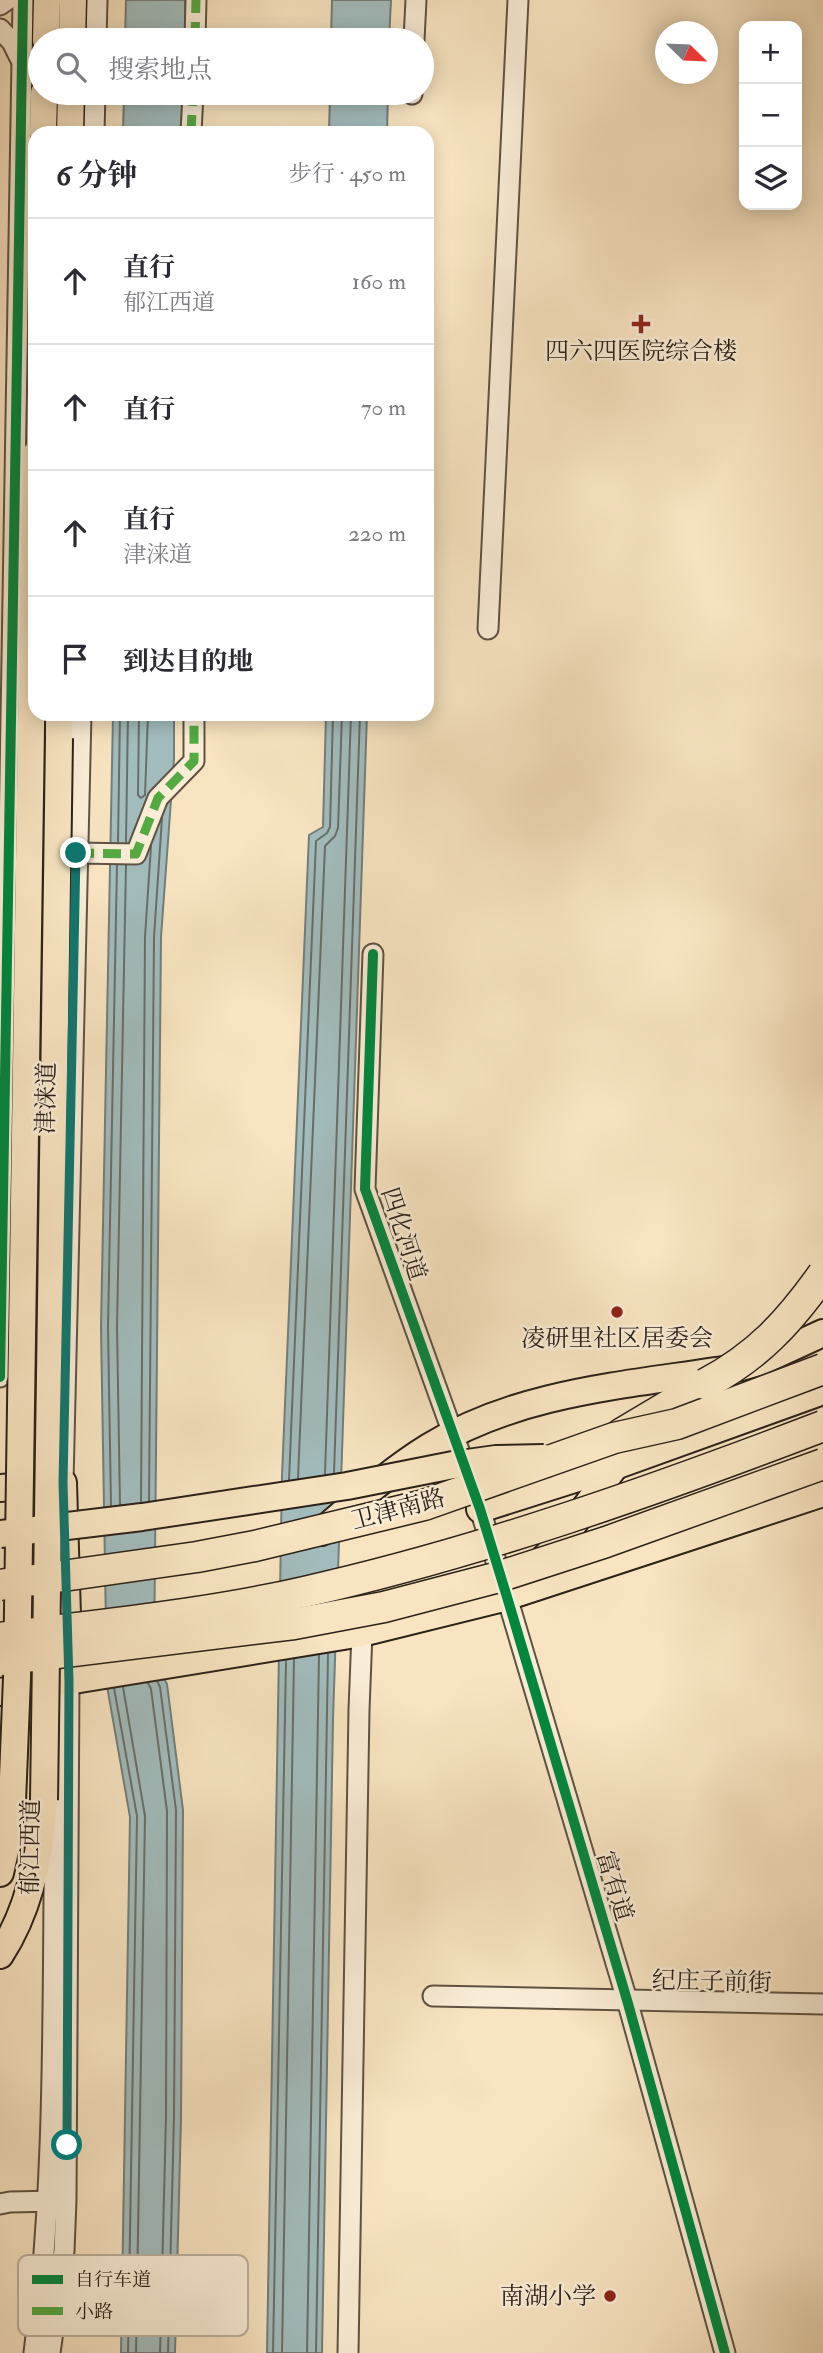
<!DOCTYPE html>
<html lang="zh">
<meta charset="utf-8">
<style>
body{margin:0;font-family:"IM FELL Double Pica","Noto Serif SC",serif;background:#f7f7f7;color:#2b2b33}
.controls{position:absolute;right:21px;top:21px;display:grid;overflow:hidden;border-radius:14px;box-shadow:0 4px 18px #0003}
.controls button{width:63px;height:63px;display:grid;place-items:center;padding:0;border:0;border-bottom:2px solid #e1e1e2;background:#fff;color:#2b2b33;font:35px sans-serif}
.compass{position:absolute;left:655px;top:21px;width:63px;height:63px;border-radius:50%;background:#fff;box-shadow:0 4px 18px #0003;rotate:113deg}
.stop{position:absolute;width:21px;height:21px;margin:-16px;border:5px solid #0f766e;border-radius:50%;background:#fff}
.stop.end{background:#0f766e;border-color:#fff;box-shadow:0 2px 7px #0008}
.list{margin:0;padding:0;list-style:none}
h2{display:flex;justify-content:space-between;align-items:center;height:91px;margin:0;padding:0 28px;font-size:30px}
h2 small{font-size:23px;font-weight:400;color:#7c7c81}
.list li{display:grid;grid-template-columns:46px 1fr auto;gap:21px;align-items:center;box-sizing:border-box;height:126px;padding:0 28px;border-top:2px solid #e1e1e2}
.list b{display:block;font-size:26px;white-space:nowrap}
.list p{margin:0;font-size:23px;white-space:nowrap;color:#7c7c81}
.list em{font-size:23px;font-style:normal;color:#7c7c81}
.icon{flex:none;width:38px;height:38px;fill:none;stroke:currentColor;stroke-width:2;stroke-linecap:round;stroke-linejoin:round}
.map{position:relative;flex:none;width:823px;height:2353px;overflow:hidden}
.search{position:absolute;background:#fff;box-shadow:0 4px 18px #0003;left:28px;top:28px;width:406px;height:77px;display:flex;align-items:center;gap:18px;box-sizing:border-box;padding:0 24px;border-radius:38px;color:#7c7c81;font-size:26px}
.panel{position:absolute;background:#fff;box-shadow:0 4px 18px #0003;left:28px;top:126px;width:406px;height:595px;border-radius:21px}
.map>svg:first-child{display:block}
.water{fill:#a2bcbd;stroke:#737e7b;stroke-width:2}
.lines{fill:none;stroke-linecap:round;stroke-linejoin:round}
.shore{stroke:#676e6a;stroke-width:2}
.minor-casing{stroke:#5f5242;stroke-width:23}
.major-casing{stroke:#2c2118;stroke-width:30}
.highway-casing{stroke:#2c2118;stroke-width:33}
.minor{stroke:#faedd7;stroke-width:19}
.major{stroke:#f8e4c1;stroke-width:26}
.highway{stroke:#f8e4c1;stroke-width:30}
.major-bridge-casing{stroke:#2c2118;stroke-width:30;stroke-linecap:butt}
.highway-bridge-casing{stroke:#2c2118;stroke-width:33;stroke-linecap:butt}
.major-bridge{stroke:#f8e4c1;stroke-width:26}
.highway-bridge{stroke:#f8e4c1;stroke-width:30}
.quiet{stroke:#54aa42;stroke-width:9;stroke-dasharray:18 9;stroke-linecap:butt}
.cycleway-casing{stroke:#faedd7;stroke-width:15}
.cycleway{stroke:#00873e;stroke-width:10}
.route{stroke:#0f766e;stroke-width:9}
.poi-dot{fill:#8f2418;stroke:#faedd7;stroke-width:2.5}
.labels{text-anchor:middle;stroke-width:5;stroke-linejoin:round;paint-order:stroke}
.poi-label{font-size:24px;fill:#2c2118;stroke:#faedd7}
.street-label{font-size:24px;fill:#2c2118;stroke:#faedd7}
.key{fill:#faedd7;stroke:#bcb09e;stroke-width:2}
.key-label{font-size:19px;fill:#2c2118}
</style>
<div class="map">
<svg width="823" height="2353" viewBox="0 0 823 2353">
<rect width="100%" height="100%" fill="#f8e4c1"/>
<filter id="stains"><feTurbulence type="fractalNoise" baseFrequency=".00286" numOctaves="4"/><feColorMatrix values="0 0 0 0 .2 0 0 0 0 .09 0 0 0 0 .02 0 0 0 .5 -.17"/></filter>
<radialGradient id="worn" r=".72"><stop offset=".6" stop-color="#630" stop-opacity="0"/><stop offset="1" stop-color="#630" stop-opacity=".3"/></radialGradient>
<g class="water">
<polygon points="126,0 185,0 185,40 125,40"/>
<polygon points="332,0 391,0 389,40 331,40"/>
<polygon points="124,93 183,93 182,133 123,133"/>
<polygon points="330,93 388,93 387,133 329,133"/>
<polygon points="113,714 174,714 174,759 161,937 154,1660 167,1684 183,1810 181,2118 175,2353 121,2353 130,1817 107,1686 101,1327"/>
<polygon points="326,714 367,714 333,1719 322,2353 267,2353 282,1476 309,835 323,827"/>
</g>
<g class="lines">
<g class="shore">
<polyline points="139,714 138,795 141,798 145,795 148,714"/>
<polyline points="118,842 120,714"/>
<polyline points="126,842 128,714"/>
<polyline points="334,1473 360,714"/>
<polyline points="325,1474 351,714"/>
<polyline points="298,1478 325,846 335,836 338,828 342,714"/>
<polyline points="289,1480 316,841 327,833 330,827 333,714"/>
<polyline points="149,1501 154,937 162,818"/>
<polyline points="141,1502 145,937 151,846"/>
<polyline points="120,1505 117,1327 126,865"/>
<polyline points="111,1506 108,1327 117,865"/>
<polyline points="157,1681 160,1687 176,1810 174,2117 168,2353"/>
<polyline points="148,1683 151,1689 167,1811 166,2117 160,2353"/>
<polyline points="123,1687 145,1816 136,2353"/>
<polyline points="114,1688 137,1816 128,2353"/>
<polyline points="273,2353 286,1661"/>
<polyline points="282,2353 294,1659"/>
<polyline points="307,2353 319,1655"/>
<polyline points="316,2353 328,1654"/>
</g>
<defs>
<g id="minor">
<polyline points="0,5 7,0"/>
<polyline points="0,29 12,42 20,58"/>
<polyline points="96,40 97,0"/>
<polyline points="195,40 196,0"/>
<polyline points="414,40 416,0"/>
<polyline points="412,94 412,93"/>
<polyline points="94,133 95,93"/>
<polyline points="191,133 193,93"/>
<polyline points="488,629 518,0"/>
<polyline points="76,853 136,854 158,798 194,761 194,714"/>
<polyline points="373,954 365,1189 480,1509 507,1597 627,2000 725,2353"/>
<polyline points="0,1377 23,0"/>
<polyline points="63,1483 81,714"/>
<polyline points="433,1996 823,2004"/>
<polyline points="0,2204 10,2202 58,2201"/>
<path d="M34,2353c23,-181 18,-366 21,-548"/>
<polyline points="50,2353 64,2251 66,2200 69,1681"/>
<polyline points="348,2353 359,1710 362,1633"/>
</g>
<g id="major">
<polyline points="46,40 47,0"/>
<polyline points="72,40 73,0"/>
<polyline points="43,133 44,93"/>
<polyline points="70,133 71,93"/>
<polyline points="59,738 59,714"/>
<polyline points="0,1488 63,1483 68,1649"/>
<polyline points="480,1509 615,1466 823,1391"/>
<path d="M321,1532c35,-30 69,-61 108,-85 95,-58 206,-62 312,-80l21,-6 61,-28"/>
<polyline points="512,1595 823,1493"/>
<polyline points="0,1692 362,1633 507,1597 562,1540 615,1466"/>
<polyline points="0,1873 9,1833 12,1802"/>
<path d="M0,1955c30,-46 41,-101 44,-155"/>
</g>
<polyline id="highway" points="621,1434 705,1384"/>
</defs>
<use href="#minor" class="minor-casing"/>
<use href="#major" class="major-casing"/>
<use href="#highway" class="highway-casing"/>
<use href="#minor" class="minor"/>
<use href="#major" class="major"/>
<use href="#highway" class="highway"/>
<defs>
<g id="major-bridge">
<polyline points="0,1534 142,1517 347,1486 453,1465 496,1459 544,1458"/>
<polyline points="44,1800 59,738"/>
<polyline points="12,1802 17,1678 35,455"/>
</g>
<g id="highway-bridge">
<path d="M705,1384c53,-28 84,-62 118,-110"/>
<polyline points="0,1585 197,1557 255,1546 424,1505 614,1438 677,1424 823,1369"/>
<path d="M0,1638c101,-14 204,-23 304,-46 177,-40 349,-101 519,-166"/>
<polyline points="0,1660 294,1624 384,1607 495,1578 606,1542 823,1464"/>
</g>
</defs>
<use href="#major-bridge" class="major-bridge-casing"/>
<use href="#highway-bridge" class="highway-bridge-casing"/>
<use href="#major-bridge" class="major-bridge"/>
<use href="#highway-bridge" class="highway-bridge"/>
<g class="quiet">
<polyline points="195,40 196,0"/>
<polyline points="191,133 193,93"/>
<polyline points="76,853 136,854 158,798 194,761 194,714"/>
</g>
<defs>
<g id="cycleway">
<polyline points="373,954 365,1189 480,1509 507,1597 627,2000 725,2353"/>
<polyline points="0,1377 23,0"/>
</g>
</defs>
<use href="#cycleway" class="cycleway-casing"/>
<use href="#cycleway" class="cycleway"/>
</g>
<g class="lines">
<polyline class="route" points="67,2145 69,1681 63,1483 76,853"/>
</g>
<g class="poi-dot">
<path d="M637.5 313.5h7v7h7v7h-7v7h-7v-7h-7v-7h7z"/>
<circle cx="617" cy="1312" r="7"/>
<circle cx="610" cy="2296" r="7"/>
</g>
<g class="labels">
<g class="poi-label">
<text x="641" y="359">四六四医院综合楼</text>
<text x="617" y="1346">凌研里社区居委会</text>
<text x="596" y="2304" text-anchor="end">南湖小学</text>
</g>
<g class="street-label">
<text transform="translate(46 1098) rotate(-89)" y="8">津涞道</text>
<text transform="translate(404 1234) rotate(72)" y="8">四化河道</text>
<text transform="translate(398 1509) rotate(-15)" y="8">卫津南路</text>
<text transform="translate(30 1847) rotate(-89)" y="8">郁江西道</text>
<text transform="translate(615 1886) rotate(73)" y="8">富有道</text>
<text transform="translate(712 1981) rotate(1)" y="8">纪庄子前街</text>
</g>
</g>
<rect x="18" y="2255" width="230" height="81" rx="10" class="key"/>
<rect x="32" y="2275" width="31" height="9" fill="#00873e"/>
<rect x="32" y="2307" width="31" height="8" fill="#54aa42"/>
<g class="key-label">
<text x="75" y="2286">自行车道</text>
<text x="75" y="2318">小路</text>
</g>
<rect width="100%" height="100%" filter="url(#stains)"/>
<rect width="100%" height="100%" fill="url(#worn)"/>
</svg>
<div class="controls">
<button>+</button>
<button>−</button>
<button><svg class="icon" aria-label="layers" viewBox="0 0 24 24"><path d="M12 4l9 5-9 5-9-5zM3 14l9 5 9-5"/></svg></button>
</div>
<svg class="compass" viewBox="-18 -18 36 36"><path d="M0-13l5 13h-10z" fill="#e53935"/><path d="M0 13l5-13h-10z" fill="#7c7c81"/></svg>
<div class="stop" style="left:67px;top:2145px"></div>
<div class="stop end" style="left:76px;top:853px"></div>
<div class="search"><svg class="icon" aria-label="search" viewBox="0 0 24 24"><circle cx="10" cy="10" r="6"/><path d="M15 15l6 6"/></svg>搜索地点</div>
<section class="panel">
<h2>6 分钟<small>步行 · 450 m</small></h2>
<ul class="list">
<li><svg class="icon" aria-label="ahead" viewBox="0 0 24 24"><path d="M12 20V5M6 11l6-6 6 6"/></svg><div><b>直行</b><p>郁江西道</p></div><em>160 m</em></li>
<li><svg class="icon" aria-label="ahead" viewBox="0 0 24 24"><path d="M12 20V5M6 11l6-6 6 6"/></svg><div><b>直行</b></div><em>70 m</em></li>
<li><svg class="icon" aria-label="ahead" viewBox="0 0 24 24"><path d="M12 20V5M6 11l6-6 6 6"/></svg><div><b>直行</b><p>津涞道</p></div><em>220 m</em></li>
<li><svg class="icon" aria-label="arrive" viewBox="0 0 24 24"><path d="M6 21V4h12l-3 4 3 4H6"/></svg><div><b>到达目的地</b></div></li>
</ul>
</section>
</div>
